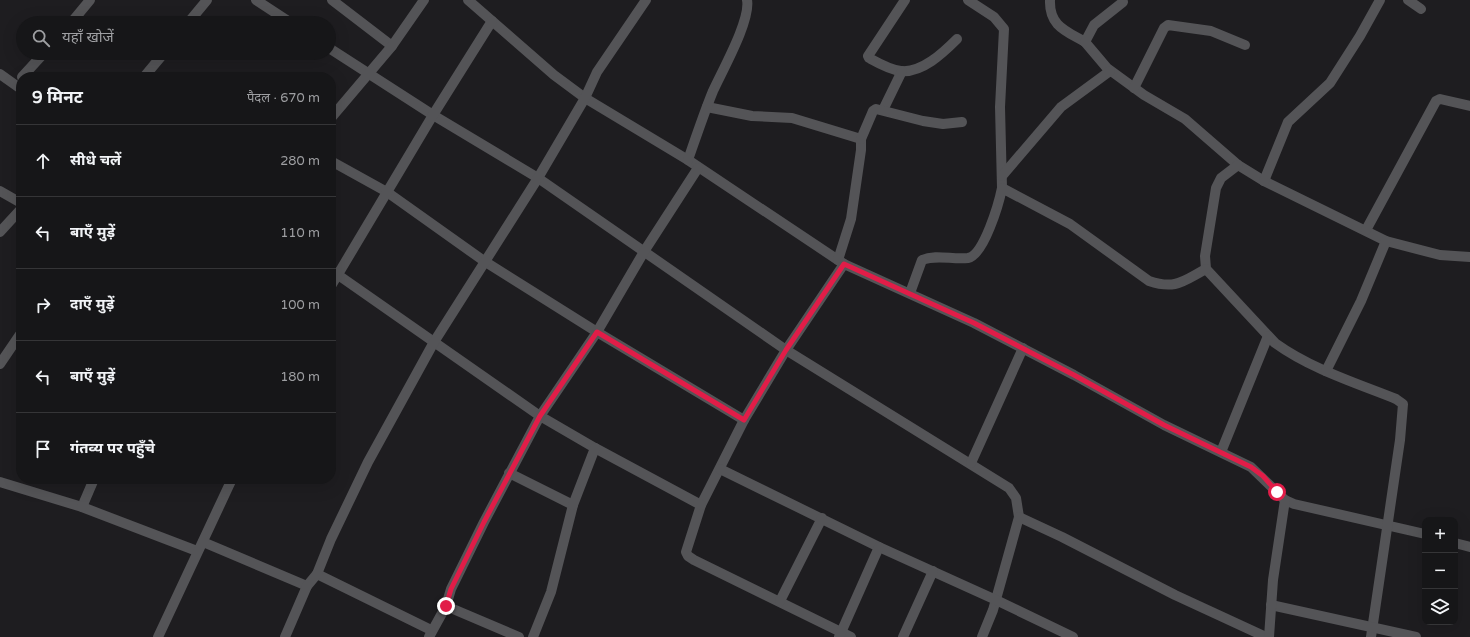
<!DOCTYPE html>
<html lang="hi">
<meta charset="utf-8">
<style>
body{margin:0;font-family:"Varela Round","Noto Sans Devanagari",sans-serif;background:#1f1f21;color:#f1f3f6}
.controls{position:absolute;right:12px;bottom:12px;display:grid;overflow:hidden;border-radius:8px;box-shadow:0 4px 16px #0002}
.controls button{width:36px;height:36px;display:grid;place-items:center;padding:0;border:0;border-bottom:1px solid #353537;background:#161618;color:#f1f3f6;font:20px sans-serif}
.stop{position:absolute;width:12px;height:12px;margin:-9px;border:3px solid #e11d48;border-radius:50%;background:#fff}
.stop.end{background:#e11d48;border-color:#fff;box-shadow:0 1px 4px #0008}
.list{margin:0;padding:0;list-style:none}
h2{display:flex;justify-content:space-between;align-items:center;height:52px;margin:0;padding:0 16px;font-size:17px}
h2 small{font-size:13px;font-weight:400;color:#9e9fa2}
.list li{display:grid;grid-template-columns:26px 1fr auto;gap:12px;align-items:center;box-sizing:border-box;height:72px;padding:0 16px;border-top:1px solid #353537}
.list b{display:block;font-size:15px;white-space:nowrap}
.list em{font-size:13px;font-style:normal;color:#9e9fa2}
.icon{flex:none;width:22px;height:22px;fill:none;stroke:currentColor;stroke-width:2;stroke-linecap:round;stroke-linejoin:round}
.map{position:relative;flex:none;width:1470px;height:637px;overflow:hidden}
.search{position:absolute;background:#161618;box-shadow:0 4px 16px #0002;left:16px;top:16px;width:320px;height:44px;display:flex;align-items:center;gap:10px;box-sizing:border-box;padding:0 14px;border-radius:22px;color:#9e9fa2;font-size:15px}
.panel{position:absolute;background:#161618;box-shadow:0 4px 16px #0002;left:16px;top:72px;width:320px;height:412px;border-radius:16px}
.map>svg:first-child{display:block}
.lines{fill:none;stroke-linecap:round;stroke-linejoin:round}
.street{stroke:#545457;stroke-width:10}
.route{stroke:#e11d48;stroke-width:5}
</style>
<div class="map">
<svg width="1470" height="637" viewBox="0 0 1470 637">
<rect width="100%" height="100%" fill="#1e1d20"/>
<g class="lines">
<g class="street">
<polyline points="256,0 291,23"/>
<polyline points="332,0 392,46"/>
<polyline points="468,0 554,75 585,98 688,160 844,264 974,323 1074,375 1164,425 1251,467 1285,500 1294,504 1425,534"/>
<path d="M905,0l-37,56 1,2c9,5 21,12 32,13 21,2 42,-18 56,-32"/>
<polyline points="968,0 994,17 1004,29 1000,107 1002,188"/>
<path d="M1050,0c-1,26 16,31 35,42"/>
<polyline points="1408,0 1421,9"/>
<polyline points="1123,2 1094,25 1085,42 1107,68 1144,95 1185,119 1238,165 1264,181 1386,241 1440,255 1470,257"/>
<polyline points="71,23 90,0"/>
<polyline points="188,23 207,0"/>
<polyline points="329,48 433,115 538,178 786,350 1009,488 1016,498 1019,517 993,610 982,637"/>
<polyline points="0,74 21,89"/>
<polyline points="22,77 44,53"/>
<polyline points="144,77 164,53"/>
<polyline points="1134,88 1164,28 1168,25 1211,31 1245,45"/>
<polyline points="707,107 752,116 792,118 861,139 861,150 851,219 838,260"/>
<polyline points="883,110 902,71"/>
<polyline points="331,118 392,46 424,0"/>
<polyline points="861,139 873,111 876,109 923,121 943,124 962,122"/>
<path d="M688,160c8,-23 16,-47 25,-69 9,-20 38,-71 34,-91"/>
<polyline points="331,161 387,192 484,261 597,332 744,420"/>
<path d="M1238,165l-17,13 -5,10 -11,68 1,13 69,74c36,26 81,40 121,56l7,5 -3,36 -29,197"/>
<polyline points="1002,176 1061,107 1110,71"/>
<polyline points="1264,181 1288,122 1330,83 1360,36 1380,0"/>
<polyline points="0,191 21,203"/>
<polyline points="1366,230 1436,101 1440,99 1470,106"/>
<polyline points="0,232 21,209"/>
<polyline points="844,264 786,350 744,420 701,505 686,552 688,556 694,560 851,637"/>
<polyline points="331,270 540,416 595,448 701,505"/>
<polyline points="331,286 433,115 492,21"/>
<path d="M910,293l12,-33c14,-6 31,0 46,-2 16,-3 31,-55 34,-70l68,36 79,57c27,9 34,0 57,-12"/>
<polyline points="0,364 21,333"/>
<polyline points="1326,371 1361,301 1386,241"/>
<polyline points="1221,452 1268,336"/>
<polyline points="971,463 1023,348"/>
<polyline points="720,469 879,547 996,600 1073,637"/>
<polyline points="509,473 573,505 551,592 533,637"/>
<polyline points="0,482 82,507 197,551"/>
<polyline points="573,505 595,448"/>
<polyline points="82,507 94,479"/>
<polyline points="1019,517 1062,537 1175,595 1266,637"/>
<polyline points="203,542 307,586"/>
<polyline points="1455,543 1470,547"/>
<polyline points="317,574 431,630"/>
<polyline points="780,601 822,518"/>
<polyline points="1271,605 1416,637"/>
<polyline points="446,606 519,637"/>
<polyline points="158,637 232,479"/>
<polyline points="285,637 307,586 317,574 331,539 368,462 434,342 538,178 585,98 597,72 646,0"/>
<polyline points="429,637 446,606 451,589 484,522 540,416 597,332 645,250 698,168"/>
<polyline points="839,637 879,547"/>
<polyline points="903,637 933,571"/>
<polyline points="1269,637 1273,580 1285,500"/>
</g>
</g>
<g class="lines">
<polyline class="route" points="446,606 451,589 484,522 540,416 597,332 744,420 786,350 844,264 974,323 1074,375 1164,425 1251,467 1263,476 1277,492"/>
</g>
</svg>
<div class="controls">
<button>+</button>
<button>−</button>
<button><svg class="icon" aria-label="layers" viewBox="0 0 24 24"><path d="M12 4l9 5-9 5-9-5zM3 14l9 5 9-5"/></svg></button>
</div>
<div class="stop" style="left:1277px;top:492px"></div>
<div class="stop end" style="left:446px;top:606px"></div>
<div class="search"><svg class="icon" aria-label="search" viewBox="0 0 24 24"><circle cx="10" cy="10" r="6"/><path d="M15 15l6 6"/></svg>यहाँ खोजें</div>
<section class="panel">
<h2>9 मिनट<small>पैदल · 670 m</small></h2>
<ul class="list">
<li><svg class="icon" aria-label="ahead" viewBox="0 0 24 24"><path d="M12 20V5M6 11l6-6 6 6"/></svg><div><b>सीधे चलें</b></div><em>280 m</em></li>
<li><svg class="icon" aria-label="left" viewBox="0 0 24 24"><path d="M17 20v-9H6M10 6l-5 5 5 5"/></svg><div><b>बाएँ मुड़ें</b></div><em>110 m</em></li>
<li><svg class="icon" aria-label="right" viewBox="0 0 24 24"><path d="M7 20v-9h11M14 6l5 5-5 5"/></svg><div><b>दाएँ मुड़ें</b></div><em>100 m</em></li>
<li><svg class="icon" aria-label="left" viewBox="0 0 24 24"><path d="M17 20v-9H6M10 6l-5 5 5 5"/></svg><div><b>बाएँ मुड़ें</b></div><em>180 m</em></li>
<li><svg class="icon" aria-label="arrive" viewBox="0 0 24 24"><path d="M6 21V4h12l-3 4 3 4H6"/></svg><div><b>गंतव्य पर पहुँचे</b></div></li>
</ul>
</section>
</div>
